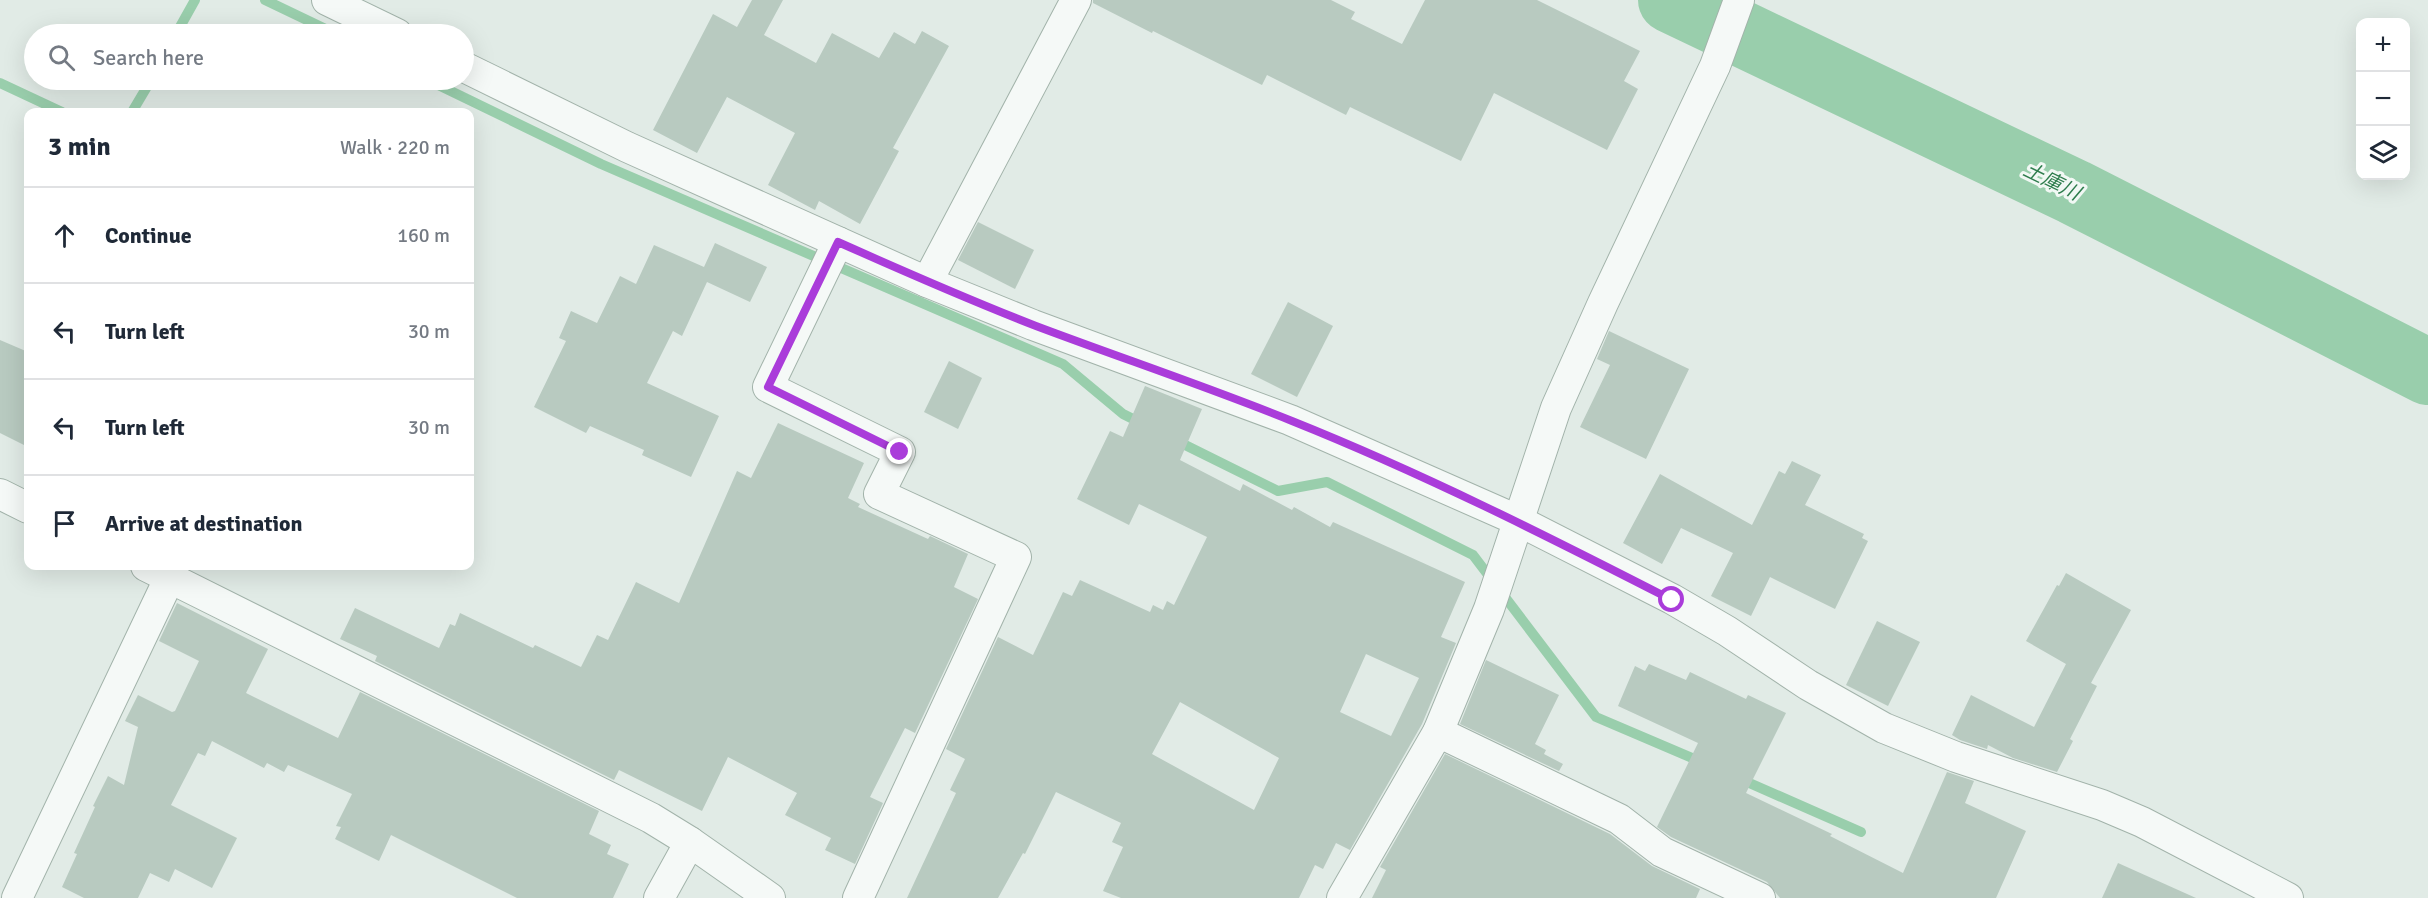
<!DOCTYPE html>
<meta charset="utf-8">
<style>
body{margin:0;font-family:Signika,"Noto Sans JP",sans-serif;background:#f6f6f7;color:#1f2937}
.controls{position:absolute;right:18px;top:18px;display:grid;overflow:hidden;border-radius:12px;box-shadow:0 6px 24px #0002}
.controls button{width:54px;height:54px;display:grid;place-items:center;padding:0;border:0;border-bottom:2px solid #e0e1e3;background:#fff;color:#1f2937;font:30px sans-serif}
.stop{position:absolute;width:18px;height:18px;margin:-14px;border:4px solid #aa3cda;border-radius:50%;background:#fff}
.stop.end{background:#aa3cda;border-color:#fff;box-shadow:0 2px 6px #0008}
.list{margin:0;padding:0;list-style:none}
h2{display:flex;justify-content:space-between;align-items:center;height:78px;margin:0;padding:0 24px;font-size:26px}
h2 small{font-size:20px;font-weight:400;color:#747a83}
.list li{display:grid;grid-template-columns:39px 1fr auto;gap:18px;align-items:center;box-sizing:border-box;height:96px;padding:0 24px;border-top:2px solid #e0e1e3}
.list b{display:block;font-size:22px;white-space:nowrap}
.list em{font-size:20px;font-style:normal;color:#747a83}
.icon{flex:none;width:33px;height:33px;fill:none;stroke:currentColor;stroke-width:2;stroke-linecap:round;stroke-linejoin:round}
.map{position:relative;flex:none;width:2428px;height:898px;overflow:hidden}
.search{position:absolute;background:#fff;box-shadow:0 6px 24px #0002;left:24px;top:24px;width:450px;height:66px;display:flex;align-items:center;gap:15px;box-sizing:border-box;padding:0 21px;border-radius:33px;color:#747a83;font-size:22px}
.panel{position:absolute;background:#fff;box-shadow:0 6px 24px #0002;left:24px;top:108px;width:450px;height:462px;border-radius:12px}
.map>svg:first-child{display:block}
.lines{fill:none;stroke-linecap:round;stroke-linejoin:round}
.stream{stroke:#99ceac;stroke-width:10}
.river{stroke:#99ceac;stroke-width:66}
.building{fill:#b8cac0;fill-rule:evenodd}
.street-casing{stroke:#a2b3aa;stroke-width:32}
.street{stroke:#f5f9f7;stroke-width:30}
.route{stroke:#aa3cda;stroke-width:8}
.labels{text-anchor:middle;stroke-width:6;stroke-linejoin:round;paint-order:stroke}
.water-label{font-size:20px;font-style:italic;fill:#2e7d4d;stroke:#f1f8f4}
</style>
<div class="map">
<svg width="2428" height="898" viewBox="0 0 2428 898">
<rect width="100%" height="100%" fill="#e1ebe6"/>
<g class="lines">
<g class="stream">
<polyline points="265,0 336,34"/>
<polyline points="176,34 195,0"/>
<polyline points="428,80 601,164 1063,364 1123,414 1143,424"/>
<polyline points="0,83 62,112"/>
<polyline points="132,112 151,80"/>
<polyline points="1173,439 1278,491 1327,482 1473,555 1596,717 1704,763"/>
<polyline points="1738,778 1861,832"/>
</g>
<polyline class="river" points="1671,0 2074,192 2428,372"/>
</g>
<g class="building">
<polygon points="752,0 783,0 764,35 816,63 832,33 879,58 894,32 915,44 922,31 949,46 893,148 899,151 860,224 819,201 815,210 768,185 795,133 727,97 697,153 653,130 713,14 737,27"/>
<polygon points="1093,0 1331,0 1355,12 1351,19 1402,44 1425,0 1537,0 1640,51 1624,81 1638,89 1607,150 1494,93 1461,161 1350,107 1346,115 1338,111 1267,75 1262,85 1153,31 1152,33 1093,3"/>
<polygon points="978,222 1034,250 1015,289 958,260"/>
<polygon points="715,243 767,267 750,302 707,282 682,336 673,331 647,383 719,416 691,477 642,455 644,450 590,426 586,433 534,407 566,341 559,338 571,311 597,323 620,276 636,284 654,245 704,267"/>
<polygon points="1288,302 1333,326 1297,397 1251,374"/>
<polygon points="1609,331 1689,369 1646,459 1580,427 1610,365 1597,359"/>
<polygon points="0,340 28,352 28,447 0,433"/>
<polygon points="949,361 982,378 958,429 924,412"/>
<path d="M1145,386l57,23 -22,51 60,31 3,-7 49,26 2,-3 36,20 3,-5 132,60 -24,55 15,6 -34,81 -72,126 -14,-7 -13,26 -8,-4 -16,33h-178l-18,-7 20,-44 -11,-5 9,-19 -65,-31 -31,62 -2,-1 -25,45h-91l49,-105 -6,-3 15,-31 -19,-10 52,-112 35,18 30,-63 9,4 8,-16 70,32 3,-7 10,5 4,-9 7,4 33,-68 -68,-33 -10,21 -52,-26 33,-68 13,6zM1366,654l53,24 -28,58 -51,-24zM1180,702l99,56 -25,52 -102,-56z"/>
<polygon points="778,423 864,463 848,498 860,504 858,507 928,539 930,536 968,554 954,587 978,599 915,733 905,728 870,797 883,803 855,864 825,850 831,838 785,815 797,793 728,757 702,811 619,770 614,780 375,661 377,656 340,639 355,608 439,648 450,624 455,626 460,613 533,648 535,645 581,667 597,635 608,640 636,582 679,603 737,471 751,478"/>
<polygon points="1792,461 1821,475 1805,505 1864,534 1862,538 1868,541 1835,609 1770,577 1751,616 1711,596 1733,553 1681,528 1662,564 1623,543 1660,474 1752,525 1779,471 1785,474"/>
<polygon points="2066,573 2131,610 2091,683 2097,686 2070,739 2073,741 2057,772 2013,758 1988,745 1987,749 1960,740 1952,735 1971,695 2034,727 2066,664 2026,641 2057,585 2059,586"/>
<polygon points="177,603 268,649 246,693 338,738 360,692 599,811 589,834 611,845 607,854 629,864 613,898 517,898 391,835 379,861 335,839 341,827 336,826 352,794 288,765 284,772 267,763 264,768 212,741 205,756 198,753 171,805 237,838 212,888 175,869 169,882 150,873 138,898 84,898 62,887 77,854 74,853 95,807 93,806 108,776 124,785 138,727 125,721 138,695 172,712 175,711 199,661 159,641"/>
<polygon points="1877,621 1920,642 1888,706 1846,685"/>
<polygon points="1486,660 1559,695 1535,744 1546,750 1544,754 1563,764 1559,771 1460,724"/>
<polygon points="1649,664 1686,680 1690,672 1746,699 1748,695 1786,713 1746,793 1832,834 1830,836 1903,873 1947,772 1974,781 1965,803 2026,831 1996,898 1780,898 1767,882 1671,837 1657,827 1698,743 1618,706 1635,666 1645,671"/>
<polygon points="1445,754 1610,834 1652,866 1700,889 1696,898 1372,898 1386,870 1380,867"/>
<polygon points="2118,863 2196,898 2102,898"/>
</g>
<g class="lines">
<defs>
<g id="street">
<polyline points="327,0 397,34"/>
<polyline points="464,67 627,147 927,282 1033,325 1290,420 1517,520 1672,599 1727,631 1808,685 1884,728 1956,757 2102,805 2142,822 2288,898"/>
<polyline points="838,242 768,387 900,452 879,494 1016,557 858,898"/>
<polyline points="927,282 1076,0"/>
<polyline points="0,494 28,508"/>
<polyline points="146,566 651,818 690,842 770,898"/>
<polyline points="1438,732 1619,819 1662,852 1760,898"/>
<polyline points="17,898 170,577"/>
<polyline points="659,898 690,842"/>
<polyline points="1342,898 1438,732 1489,609 1556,408 1603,303 1715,66 1739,0"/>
</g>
</defs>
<use href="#street" class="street-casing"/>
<use href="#street" class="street"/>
</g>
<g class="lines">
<path class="route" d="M900,452l-132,-65 70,-145c65,29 131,58 198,84 85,32 172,61 256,95 130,52 255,115 380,179"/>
</g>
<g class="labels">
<g class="water-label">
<text transform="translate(2052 181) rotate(26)" y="7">土庫川</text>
</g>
</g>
</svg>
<div class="controls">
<button>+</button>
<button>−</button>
<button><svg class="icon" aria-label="layers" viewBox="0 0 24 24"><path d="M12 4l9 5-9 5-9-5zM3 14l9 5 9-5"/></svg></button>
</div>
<div class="stop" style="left:1672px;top:600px"></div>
<div class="stop end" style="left:900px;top:452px"></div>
<div class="search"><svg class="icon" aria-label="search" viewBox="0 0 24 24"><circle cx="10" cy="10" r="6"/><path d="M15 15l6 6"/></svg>Search here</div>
<section class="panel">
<h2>3 min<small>Walk · 220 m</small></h2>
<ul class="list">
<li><svg class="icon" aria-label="ahead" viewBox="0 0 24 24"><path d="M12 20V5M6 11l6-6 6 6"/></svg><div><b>Continue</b></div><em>160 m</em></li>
<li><svg class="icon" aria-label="left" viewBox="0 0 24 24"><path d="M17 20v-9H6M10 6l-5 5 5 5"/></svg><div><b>Turn left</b></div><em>30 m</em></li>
<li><svg class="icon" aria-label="left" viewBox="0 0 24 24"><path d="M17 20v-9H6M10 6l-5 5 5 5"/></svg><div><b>Turn left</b></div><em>30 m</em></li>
<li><svg class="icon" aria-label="arrive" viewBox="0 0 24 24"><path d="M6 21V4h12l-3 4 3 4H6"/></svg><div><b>Arrive at destination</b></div></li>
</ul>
</section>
</div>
